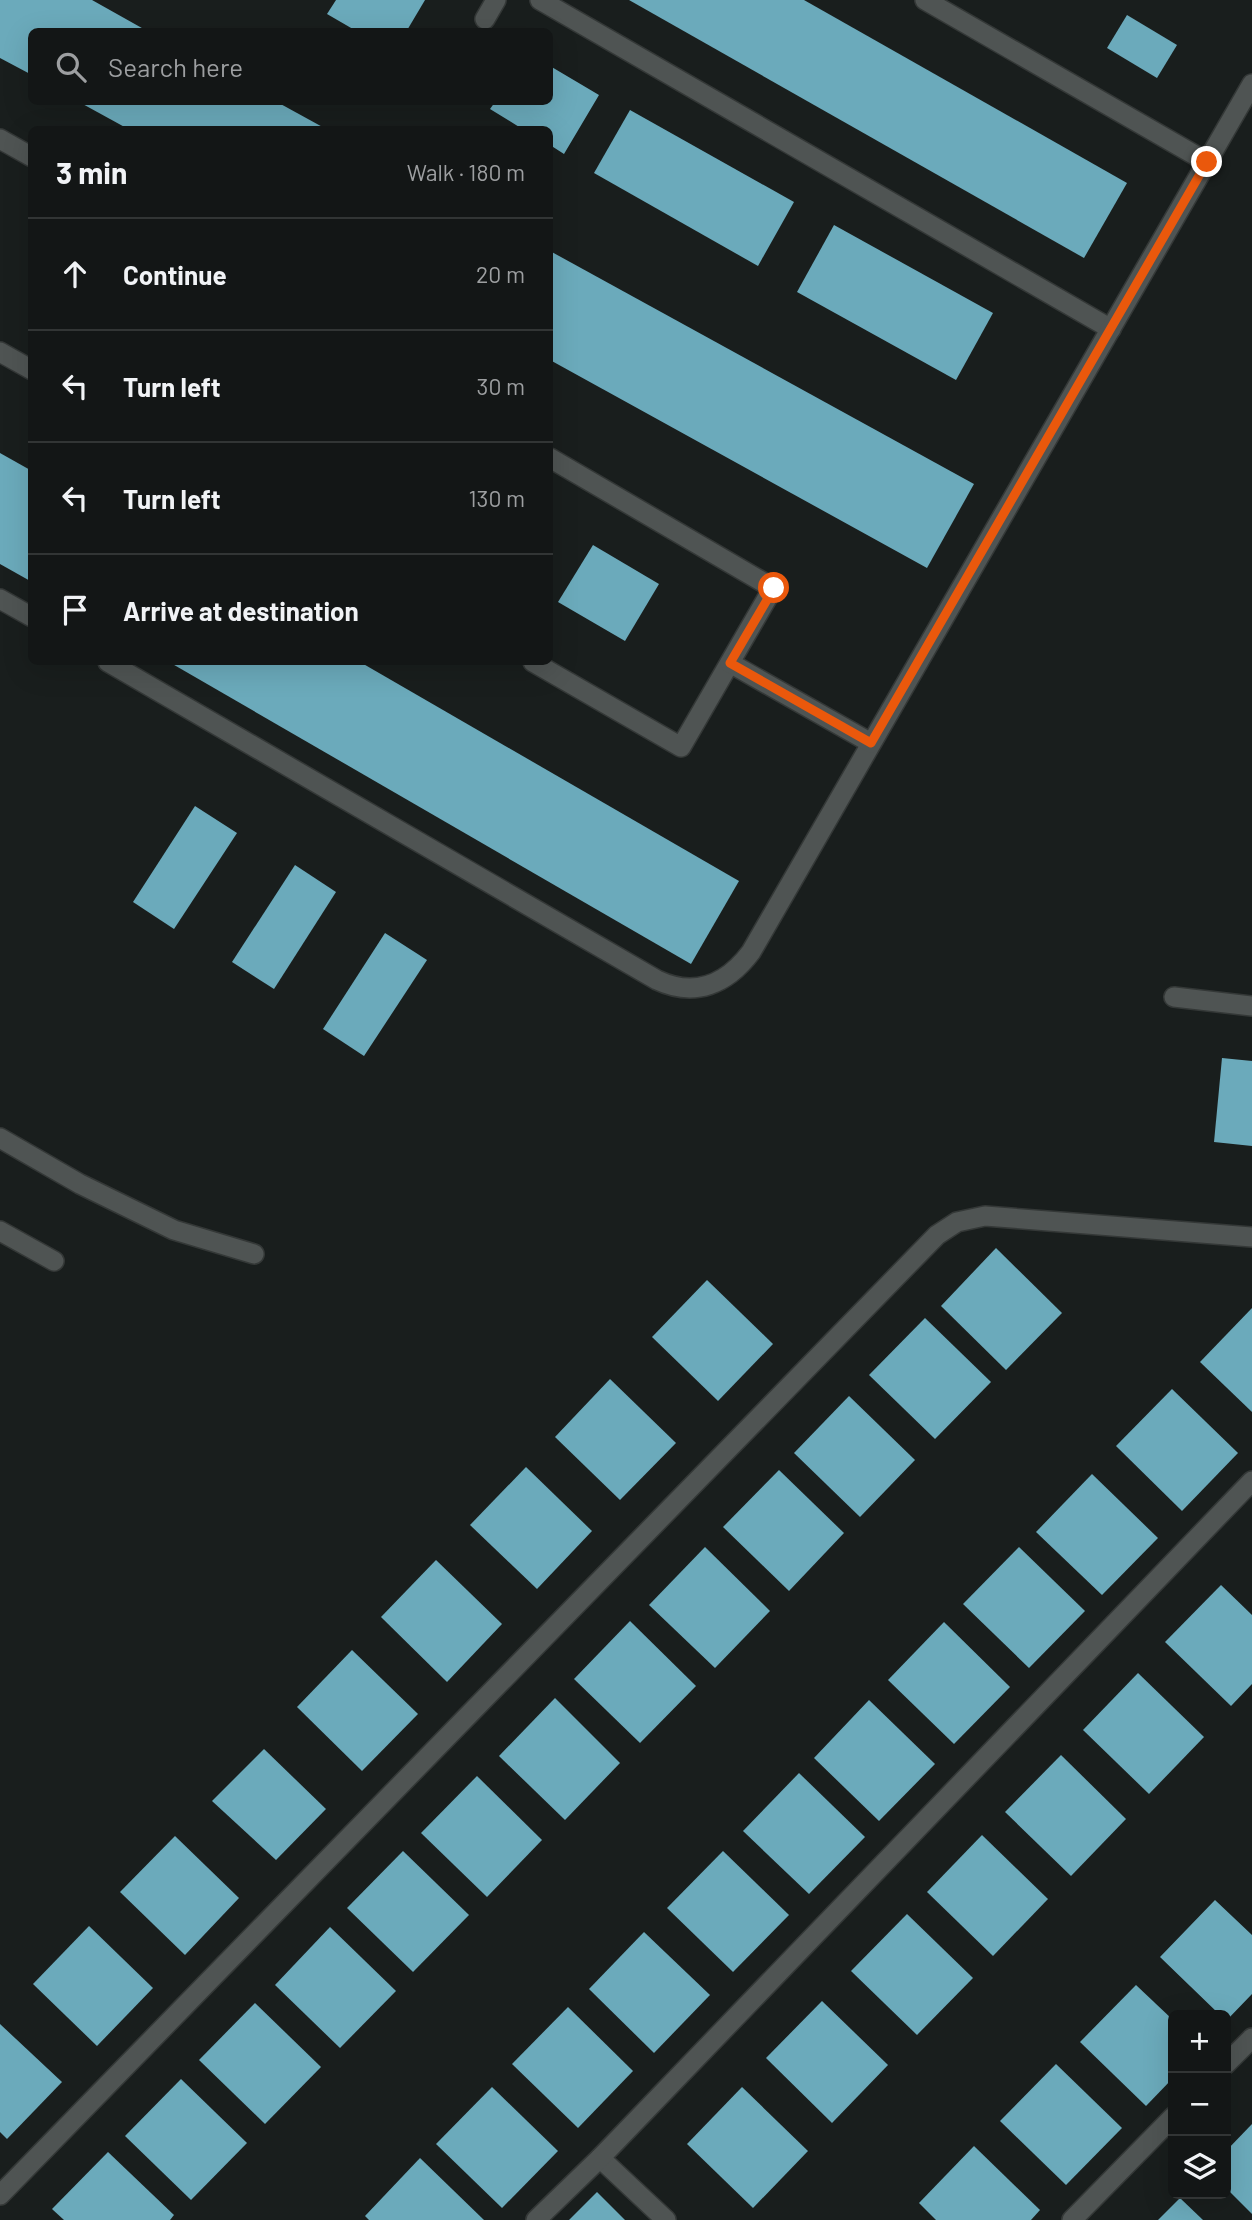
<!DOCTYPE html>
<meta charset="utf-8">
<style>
body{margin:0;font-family:Barlow,sans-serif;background:#1c1f1f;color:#f1f3f6}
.controls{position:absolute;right:21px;bottom:21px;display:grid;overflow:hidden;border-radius:10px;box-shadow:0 7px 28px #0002}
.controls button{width:63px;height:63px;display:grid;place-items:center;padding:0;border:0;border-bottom:2px solid #323535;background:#131616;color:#f1f3f6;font:35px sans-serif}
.stop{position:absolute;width:21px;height:21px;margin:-16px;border:5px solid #ea580c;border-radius:50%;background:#fff}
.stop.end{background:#ea580c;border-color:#fff;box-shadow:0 2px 7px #0008}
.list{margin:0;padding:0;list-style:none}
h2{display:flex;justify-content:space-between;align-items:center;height:91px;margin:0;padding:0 28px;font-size:30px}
h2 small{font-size:23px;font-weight:400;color:#9d9fa1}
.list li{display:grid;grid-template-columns:46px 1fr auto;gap:21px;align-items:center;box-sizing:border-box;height:112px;padding:0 28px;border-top:2px solid #323535}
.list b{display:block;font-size:26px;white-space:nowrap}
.list em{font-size:23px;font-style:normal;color:#9d9fa1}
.icon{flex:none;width:38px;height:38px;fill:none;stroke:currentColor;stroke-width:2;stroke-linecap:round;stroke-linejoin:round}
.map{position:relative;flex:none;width:1252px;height:2220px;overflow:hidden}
.search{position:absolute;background:#131616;box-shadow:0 7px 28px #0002;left:28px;top:28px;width:525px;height:77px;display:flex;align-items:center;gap:18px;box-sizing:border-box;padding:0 24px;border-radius:10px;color:#9d9fa1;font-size:26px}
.panel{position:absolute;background:#131616;box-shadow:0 7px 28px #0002;left:28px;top:126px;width:525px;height:539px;border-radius:10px}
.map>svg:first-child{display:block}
.building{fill:#6baabb}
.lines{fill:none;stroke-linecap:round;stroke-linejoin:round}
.service-casing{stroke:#343837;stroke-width:22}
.minor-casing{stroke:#343837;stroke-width:22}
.service{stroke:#4f5453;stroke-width:19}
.minor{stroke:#4f5453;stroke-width:19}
.route{stroke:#ea580c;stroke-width:9}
</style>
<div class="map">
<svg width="1252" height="2220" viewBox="0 0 1252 2220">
<rect width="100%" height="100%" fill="#191e1d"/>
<g class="building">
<polygon points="0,0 92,0 149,32 32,32 32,75 0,58"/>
<polygon points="336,0 425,0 406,32 358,32 327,14"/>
<polygon points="629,0 804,0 1127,183 1084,258"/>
<polygon points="1127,15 1177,45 1157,78 1107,48"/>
<polygon points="550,66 599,95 564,154 550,145 550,130 524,130 490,109 495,102 550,102"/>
<polygon points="79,102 277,102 328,130 130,130"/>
<polygon points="630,110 794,202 758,266 594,173"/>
<polygon points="834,225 993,313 956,380 797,292"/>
<polygon points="550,251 974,484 927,568 550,360"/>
<polygon points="0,453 32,471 32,582 0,564"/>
<polygon points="593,545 659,584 625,641 558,602"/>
<polygon points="169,662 360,662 739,881 691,964"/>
<polygon points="195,806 237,833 174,929 133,902"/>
<polygon points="295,865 336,892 274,989 232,962"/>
<polygon points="385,933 427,960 364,1056 323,1029"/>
<polygon points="1222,1058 1252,1061 1252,1146 1214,1142"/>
<polygon points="996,1248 1062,1313 1006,1370 941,1306"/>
<polygon points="707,1280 773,1344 718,1401 652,1337"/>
<polygon points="1252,1308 1252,1412 1200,1362"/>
<polygon points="925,1318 991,1382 935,1439 869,1375"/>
<polygon points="610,1379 676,1443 620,1500 555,1437"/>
<polygon points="1172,1389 1238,1453 1182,1511 1116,1446"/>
<polygon points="849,1396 915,1460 860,1517 794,1453"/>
<polygon points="526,1467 592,1531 537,1589 470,1525"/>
<polygon points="779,1470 844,1533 789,1591 723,1527"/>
<polygon points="1092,1474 1158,1538 1102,1595 1036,1532"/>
<polygon points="705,1547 770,1611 715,1668 649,1605"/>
<polygon points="1019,1547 1085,1611 1029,1668 963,1604"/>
<polygon points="436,1560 502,1624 447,1682 381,1617"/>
<polygon points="1221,1585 1252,1615 1252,1684 1231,1706 1165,1642"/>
<polygon points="630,1621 696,1686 640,1743 574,1679"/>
<polygon points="944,1622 1010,1687 954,1744 888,1680"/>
<polygon points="352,1650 418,1714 362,1771 297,1707"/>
<polygon points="1138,1673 1204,1737 1149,1794 1083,1730"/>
<polygon points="555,1698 620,1763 565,1820 499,1756"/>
<polygon points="869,1700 935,1764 879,1821 814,1758"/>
<polygon points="264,1749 326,1809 276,1860 212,1801"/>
<polygon points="1061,1755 1126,1819 1071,1876 1005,1812"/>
<polygon points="799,1773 865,1837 809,1894 743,1831"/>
<polygon points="477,1776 542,1840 487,1897 421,1833"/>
<polygon points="982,1835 1048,1899 993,1956 927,1892"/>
<polygon points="175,1836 239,1898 185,1955 120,1892"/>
<polygon points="403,1851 469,1915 413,1972 347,1908"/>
<polygon points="723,1851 789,1915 733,1972 667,1908"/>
<polygon points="1215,1900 1252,1935 1252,1994 1226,2021 1226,2015 1220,2015 1160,1957"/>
<polygon points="907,1914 973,1978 917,2035 851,1971"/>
<polygon points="89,1926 153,1988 97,2046 33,1984"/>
<polygon points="330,1927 396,1991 340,2048 275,1985"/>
<polygon points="644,1932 710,1995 654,2053 589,1989"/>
<polygon points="1136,1985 1173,2020 1173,2078 1146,2106 1080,2042"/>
<polygon points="822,2001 888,2065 832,2123 766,2058"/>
<polygon points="255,2003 321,2067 265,2124 199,2060"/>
<polygon points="568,2007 633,2071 578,2128 512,2064"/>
<polygon points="0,2024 62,2082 7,2139 0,2132"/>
<polygon points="1056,2064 1122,2128 1066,2185 1000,2121"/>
<polygon points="181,2079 247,2143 191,2200 125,2136"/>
<polygon points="492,2087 558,2151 502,2208 436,2144"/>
<polygon points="742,2087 808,2151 753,2208 687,2144"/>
<polygon points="1252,2124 1252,2214 1226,2188 1226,2151"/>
<polygon points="974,2146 1040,2210 1031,2220 936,2220 919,2203"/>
<polygon points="108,2152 174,2215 170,2220 64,2220 52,2209"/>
<polygon points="420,2158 484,2220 369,2220 365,2216"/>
<polygon points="597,2192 625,2220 569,2220"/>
<polygon points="1180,2198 1203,2220 1158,2220"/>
</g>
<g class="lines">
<defs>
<g id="service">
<polyline points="540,0 1111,329"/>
<polyline points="925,0 1207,162"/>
<polyline points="485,19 496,0"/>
<polyline points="0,139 32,157"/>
<polyline points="0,352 32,370"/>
<polyline points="0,599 32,617"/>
<path d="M108,662l549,318c38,18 70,4 94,-28l501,-868"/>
<polyline points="533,662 681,747 773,588 550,458"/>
<polyline points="730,663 871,743"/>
<polyline points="0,1138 80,1184 174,1230 254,1254"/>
<polyline points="0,1231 54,1261"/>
</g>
<g id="minor">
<polyline points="1174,997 1252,1006"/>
<polyline points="1226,2064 1252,2038"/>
<polyline points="600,2158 666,2220"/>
<polyline points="0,2195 937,1235 957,1222 985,1216 1252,1237"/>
<polyline points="536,2220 600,2158 1252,1481"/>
<polyline points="1072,2220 1173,2117"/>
</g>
</defs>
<use href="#service" class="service-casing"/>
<use href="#minor" class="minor-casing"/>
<use href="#service" class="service"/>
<use href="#minor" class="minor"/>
</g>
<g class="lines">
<polyline class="route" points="774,588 730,663 871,743 1207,162"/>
</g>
</svg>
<div class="controls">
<button>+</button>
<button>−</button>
<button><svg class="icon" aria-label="layers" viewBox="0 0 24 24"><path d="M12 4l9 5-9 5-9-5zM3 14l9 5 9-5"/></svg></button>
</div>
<div class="stop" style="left:774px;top:588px"></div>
<div class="stop end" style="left:1207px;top:162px"></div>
<div class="search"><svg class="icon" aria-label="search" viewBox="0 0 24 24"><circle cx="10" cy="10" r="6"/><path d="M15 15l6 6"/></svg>Search here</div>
<section class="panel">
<h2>3 min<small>Walk · 180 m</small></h2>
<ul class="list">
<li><svg class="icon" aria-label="ahead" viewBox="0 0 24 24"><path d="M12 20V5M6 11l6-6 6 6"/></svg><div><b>Continue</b></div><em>20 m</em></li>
<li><svg class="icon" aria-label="left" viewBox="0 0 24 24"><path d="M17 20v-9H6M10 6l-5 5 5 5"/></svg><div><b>Turn left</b></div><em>30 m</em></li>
<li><svg class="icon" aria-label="left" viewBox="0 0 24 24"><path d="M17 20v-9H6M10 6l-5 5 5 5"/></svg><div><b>Turn left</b></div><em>130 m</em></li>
<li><svg class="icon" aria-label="arrive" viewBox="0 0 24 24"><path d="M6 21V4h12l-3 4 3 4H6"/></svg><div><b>Arrive at destination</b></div></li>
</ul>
</section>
</div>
